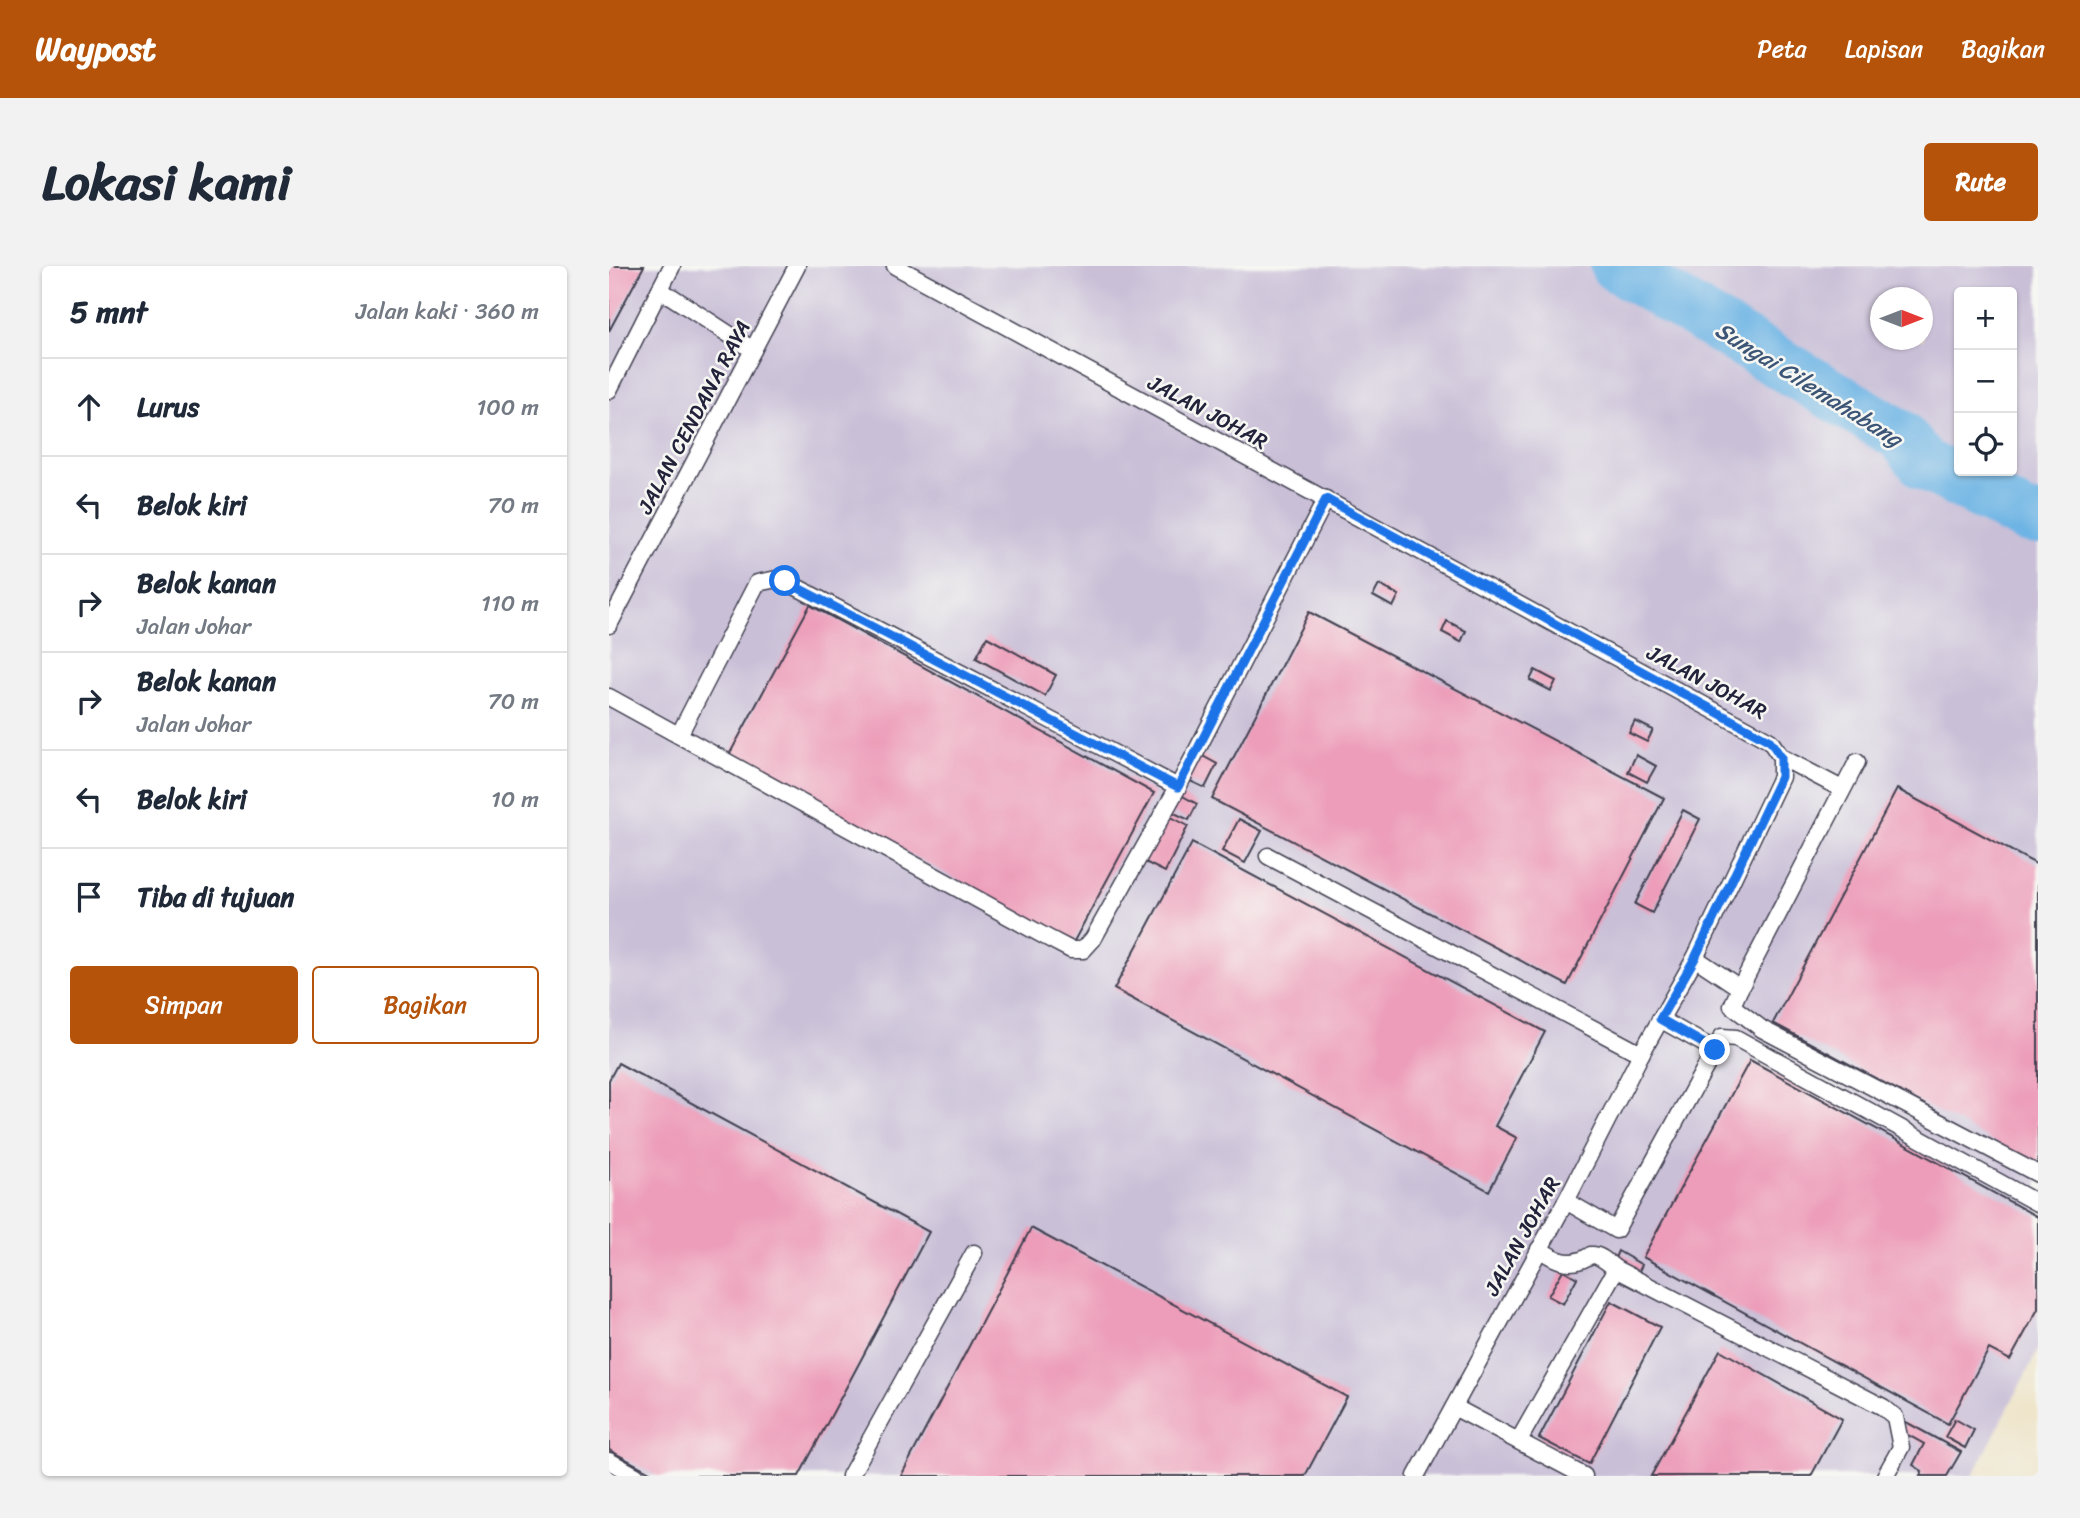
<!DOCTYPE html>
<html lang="id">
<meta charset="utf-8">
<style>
body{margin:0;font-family:Sriracha,sans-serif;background:#f2f2f3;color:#1f2937}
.controls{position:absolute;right:21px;top:21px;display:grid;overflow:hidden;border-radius:7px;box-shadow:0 2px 5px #0004}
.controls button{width:63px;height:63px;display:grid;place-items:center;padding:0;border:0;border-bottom:2px solid #e0e1e3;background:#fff;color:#1f2937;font:35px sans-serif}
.compass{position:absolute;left:1261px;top:21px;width:63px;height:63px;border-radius:50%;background:#fff;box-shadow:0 2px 5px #0004;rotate:90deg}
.stop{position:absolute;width:21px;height:21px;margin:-16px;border:5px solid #1a73e8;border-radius:50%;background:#fff}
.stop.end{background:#1a73e8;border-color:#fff;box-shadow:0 2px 7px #0008}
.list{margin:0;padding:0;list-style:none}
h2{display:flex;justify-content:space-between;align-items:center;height:91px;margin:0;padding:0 28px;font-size:30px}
h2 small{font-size:23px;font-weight:400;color:#747a83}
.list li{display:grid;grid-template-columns:46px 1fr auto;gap:21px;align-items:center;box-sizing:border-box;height:98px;padding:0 28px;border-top:2px solid #e0e1e3}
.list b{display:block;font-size:26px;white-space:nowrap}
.list p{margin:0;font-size:23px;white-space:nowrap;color:#747a83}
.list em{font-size:23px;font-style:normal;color:#747a83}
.actions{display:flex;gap:14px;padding:21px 28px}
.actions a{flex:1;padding:16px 0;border:2px solid #b45309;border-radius:7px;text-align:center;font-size:24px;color:#b45309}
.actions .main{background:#b45309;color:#fff}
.icon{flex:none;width:38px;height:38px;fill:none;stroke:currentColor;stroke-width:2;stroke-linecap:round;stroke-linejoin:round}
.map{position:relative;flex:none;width:1429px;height:1210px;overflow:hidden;border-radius:7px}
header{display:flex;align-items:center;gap:42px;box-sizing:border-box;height:98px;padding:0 35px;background:#b45309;color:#fff}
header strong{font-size:33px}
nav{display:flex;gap:38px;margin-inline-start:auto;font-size:24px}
.intro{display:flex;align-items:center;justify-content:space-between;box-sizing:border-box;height:168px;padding:0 42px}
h1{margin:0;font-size:49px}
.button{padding:18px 32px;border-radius:7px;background:#b45309;color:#fff;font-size:24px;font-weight:700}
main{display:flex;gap:42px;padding:0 42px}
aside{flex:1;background:#fff;border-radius:7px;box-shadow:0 2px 5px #0004}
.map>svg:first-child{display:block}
.industrial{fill:#c9bfd7;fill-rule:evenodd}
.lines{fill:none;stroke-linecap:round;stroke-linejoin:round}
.river{stroke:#6db4e4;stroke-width:52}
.building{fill:#ed9db9}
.lane-casing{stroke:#413f50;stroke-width:19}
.lane{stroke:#fff;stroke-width:16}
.route{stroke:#1a73e8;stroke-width:9}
.labels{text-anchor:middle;stroke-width:5;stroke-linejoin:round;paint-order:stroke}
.street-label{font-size:21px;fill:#22223b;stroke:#f6f6f2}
.water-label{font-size:23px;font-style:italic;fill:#3c5576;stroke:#f6f6f2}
</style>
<header>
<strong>Waypost</strong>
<nav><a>Peta</a><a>Lapisan</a><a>Bagikan</a></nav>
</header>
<div class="intro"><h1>Lokasi kami</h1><a class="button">Rute</a></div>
<main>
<aside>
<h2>5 mnt<small>Jalan kaki · 360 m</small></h2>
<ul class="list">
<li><svg class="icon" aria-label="ahead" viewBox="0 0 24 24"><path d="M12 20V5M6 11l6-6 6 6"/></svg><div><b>Lurus</b></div><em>100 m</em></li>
<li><svg class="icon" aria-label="left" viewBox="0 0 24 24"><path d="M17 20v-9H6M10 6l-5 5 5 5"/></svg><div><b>Belok kiri</b></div><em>70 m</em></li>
<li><svg class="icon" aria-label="right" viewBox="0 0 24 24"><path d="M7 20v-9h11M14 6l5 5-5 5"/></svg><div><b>Belok kanan</b><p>Jalan Johar</p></div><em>110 m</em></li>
<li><svg class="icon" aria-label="right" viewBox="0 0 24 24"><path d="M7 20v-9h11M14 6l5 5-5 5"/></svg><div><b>Belok kanan</b><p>Jalan Johar</p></div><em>70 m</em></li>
<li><svg class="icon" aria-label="left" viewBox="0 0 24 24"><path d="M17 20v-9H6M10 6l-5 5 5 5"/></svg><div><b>Belok kiri</b></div><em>10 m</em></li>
<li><svg class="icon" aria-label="arrive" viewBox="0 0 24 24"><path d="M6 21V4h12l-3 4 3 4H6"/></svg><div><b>Tiba di tujuan</b></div></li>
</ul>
<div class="actions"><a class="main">Simpan</a><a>Bagikan</a></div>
</aside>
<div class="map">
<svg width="1429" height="1210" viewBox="0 0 1429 1210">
<rect width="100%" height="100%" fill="#f6f6f2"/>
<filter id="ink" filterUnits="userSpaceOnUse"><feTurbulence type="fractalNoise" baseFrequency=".0143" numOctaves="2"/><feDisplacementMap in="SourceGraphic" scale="14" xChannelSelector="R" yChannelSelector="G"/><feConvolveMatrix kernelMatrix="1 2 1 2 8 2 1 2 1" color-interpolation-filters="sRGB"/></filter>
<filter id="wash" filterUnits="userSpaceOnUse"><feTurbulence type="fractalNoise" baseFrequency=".00686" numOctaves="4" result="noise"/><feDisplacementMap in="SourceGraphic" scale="28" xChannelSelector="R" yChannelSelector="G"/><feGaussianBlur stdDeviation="1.57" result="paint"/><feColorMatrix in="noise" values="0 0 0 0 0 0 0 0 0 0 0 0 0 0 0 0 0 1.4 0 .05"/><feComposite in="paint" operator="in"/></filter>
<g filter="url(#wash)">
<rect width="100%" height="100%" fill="#eee4c9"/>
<path class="industrial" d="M0,0h1429v1084l-65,126h-1364zM1350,26h53v179h-53zM1272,32h42v42h-42z"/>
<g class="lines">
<polyline class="river" points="1007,0 1291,169 1315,198 1417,251 1429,253"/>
</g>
<g id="blocks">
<g class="building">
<polygon points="0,0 35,0 0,65"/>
<polygon points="770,319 790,329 784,341 764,330"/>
<polygon points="201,339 545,527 464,677 120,489"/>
<polygon points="700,346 1055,532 958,719 603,533"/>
<polygon points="838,355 857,365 852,376 833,366"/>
<polygon points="378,371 447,409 436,430 367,392"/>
<polygon points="926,404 947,415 942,425 921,414"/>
<polygon points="1026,455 1044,464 1038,476 1020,467"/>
<polygon points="590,488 608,498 596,522 577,513"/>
<polygon points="1027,489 1047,500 1038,516 1019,506"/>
<polygon points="1288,523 1429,599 1429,900 1164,757"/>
<polygon points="570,528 588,538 580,554 561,545"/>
<polygon points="1074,544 1091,553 1043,647 1026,638"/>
<polygon points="556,548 579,560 556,606 532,594"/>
<polygon points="630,553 653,565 636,597 613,585"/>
<polygon points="583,577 936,766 886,860 908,872 880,925 505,723"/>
<polygon points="1141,794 1429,951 1429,1043 1401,1094 1380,1083 1339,1158 1034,991"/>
<polygon points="9,797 320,966 190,1210 48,1210 0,1184 0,814"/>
<polygon points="422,962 738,1131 696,1210 292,1210"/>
<polygon points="1009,985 1033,999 1029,1007 1005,994"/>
<polygon points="954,1004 968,1012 954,1038 939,1030"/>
<polygon points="1002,1035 1051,1061 980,1198 930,1172"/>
<polygon points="1111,1084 1233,1153 1202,1210 1042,1210"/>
<polygon points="1346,1153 1365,1164 1356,1182 1336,1171"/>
<polygon points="1297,1156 1352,1186 1338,1210 1311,1210 1313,1205 1304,1199 1315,1178 1292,1165"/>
</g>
</g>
</g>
<g filter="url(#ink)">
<use href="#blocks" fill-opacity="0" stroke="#413f50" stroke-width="2"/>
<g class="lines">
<defs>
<g id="lane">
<polyline points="286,0 1161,475 1172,491 1172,511 1086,692 1032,788 957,935 807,1210"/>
<polyline points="50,25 63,0"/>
<polyline points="0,124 50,25 63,31 144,84"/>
<polyline points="0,359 188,0"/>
<polyline points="0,431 439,672 462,684 474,684 484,673 569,521 717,233"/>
<polyline points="70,469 148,317 168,313 176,315 569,521"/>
<polyline points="1172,491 1233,523"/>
<polyline points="659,590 1032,788"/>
<polyline points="1086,692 1131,722 1123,740 1153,763 1429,908"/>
<polyline points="1131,722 1248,496"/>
<polyline points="1051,753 1106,784"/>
<polyline points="957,935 1007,964 1113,771 1127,772 1428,937"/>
<path d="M930,983c14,9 26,17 42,11 2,0 8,-4 10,-5 9,-1 18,9 25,14l267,138 12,10 6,30 -16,29"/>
<polyline points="845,1141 975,1210"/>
<polyline points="910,1174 1007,1003"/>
<polyline points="0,1195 27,1210"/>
<polyline points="241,1210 365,987"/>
</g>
</defs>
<use href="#lane" class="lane-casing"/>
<use href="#lane" class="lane"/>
</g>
</g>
<g class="lines" filter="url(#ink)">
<polyline class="route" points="176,315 569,521 717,233 1161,475 1172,491 1172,511 1086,692 1051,753 1106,784"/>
</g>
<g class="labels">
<g class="street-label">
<text transform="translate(599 146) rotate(28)" y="7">JALAN JOHAR</text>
<text transform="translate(85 151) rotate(-62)" y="7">JALAN CENDANA RAYA</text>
<text transform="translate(1098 416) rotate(28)" y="7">JALAN JOHAR</text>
<text transform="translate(913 970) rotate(-61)" y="7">JALAN JOHAR</text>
</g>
<g class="water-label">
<text transform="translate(1200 118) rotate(32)" y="8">Sungai Cilemahabang</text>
</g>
</g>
</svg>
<div class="controls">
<button>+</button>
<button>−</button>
<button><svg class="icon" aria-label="locate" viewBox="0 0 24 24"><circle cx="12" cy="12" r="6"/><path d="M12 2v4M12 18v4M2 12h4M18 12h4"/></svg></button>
</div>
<svg class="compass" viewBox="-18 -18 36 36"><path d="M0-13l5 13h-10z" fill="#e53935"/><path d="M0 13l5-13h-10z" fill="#747a83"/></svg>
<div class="stop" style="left:176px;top:315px"></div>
<div class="stop end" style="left:1106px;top:784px"></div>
</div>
</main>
